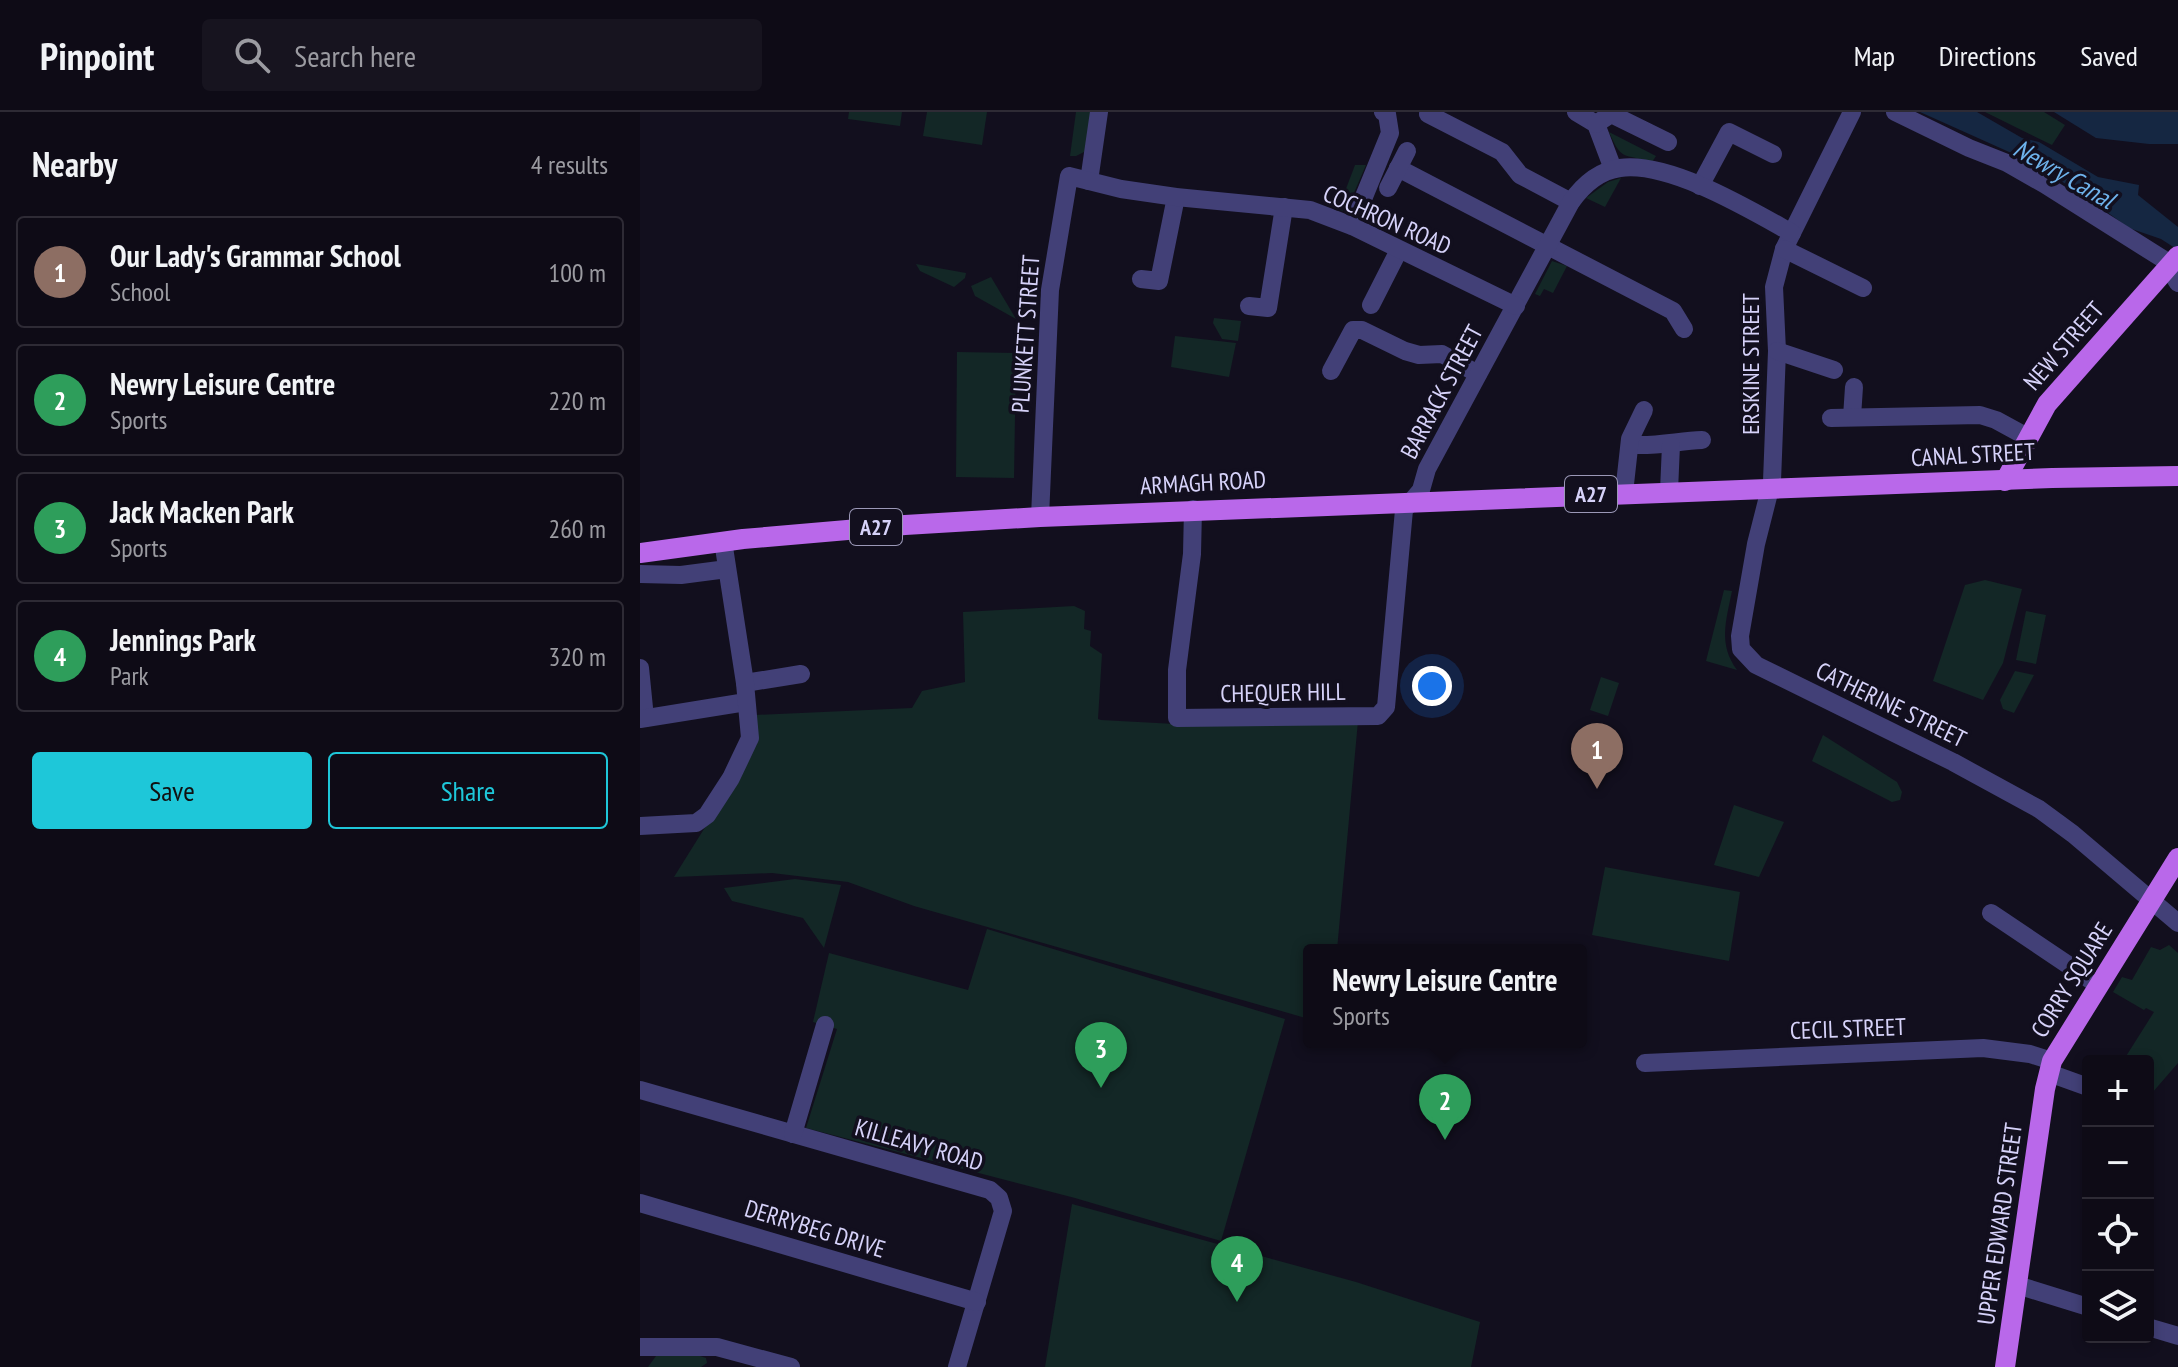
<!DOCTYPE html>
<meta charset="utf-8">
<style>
body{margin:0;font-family:"PT Sans Narrow",sans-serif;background:#17141f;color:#f1f3f6}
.controls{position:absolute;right:24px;bottom:24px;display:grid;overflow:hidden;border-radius:8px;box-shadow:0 4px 12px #0003}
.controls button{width:72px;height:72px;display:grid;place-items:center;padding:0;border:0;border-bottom:2px solid #2e2b35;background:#0e0b16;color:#f1f3f6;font:40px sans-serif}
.you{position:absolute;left:792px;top:574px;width:28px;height:28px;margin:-20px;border:6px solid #fff;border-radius:50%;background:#1a73e8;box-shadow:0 0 0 12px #1a73e833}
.badge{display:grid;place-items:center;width:52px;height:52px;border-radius:50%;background:#1ec7d9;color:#fff;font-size:26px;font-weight:700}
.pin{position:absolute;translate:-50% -66px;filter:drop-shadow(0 2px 4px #0008)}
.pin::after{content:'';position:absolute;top:42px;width:28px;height:24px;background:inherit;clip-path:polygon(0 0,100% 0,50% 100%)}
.popup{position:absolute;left:663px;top:832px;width:284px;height:104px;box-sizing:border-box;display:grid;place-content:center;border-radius:8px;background:#0e0b16;filter:drop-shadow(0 2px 6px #0005);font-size:26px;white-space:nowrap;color:#9b9ba1}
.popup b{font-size:30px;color:#f1f3f6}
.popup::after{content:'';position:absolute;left:50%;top:100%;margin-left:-16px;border:16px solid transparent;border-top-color:#0e0b16}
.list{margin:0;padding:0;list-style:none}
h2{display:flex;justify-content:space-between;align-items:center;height:104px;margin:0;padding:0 32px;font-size:34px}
h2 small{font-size:26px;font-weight:400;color:#9b9ba1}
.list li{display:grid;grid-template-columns:52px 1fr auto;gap:24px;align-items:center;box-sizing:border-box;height:112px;margin:0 16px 16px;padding:0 16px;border:2px solid #2e2b35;border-radius:8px}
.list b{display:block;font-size:30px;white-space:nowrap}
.list p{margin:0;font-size:26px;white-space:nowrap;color:#9b9ba1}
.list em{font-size:26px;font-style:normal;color:#9b9ba1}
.actions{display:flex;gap:16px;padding:24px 32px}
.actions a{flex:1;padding:18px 0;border:2px solid #1ec7d9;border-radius:8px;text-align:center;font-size:28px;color:#1ec7d9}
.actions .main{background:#1ec7d9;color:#111}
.icon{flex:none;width:44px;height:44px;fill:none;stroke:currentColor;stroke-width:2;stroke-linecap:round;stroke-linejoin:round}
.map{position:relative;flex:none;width:1538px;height:1255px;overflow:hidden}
header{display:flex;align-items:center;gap:48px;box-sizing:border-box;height:112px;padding:0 40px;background:#0e0b16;border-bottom:2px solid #2e2b35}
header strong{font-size:38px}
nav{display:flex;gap:44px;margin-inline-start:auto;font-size:28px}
.search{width:560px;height:72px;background:#17141f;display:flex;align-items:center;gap:20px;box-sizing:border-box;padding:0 28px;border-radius:8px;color:#9b9ba1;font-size:30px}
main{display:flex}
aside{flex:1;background:#0e0b16}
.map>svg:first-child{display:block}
.green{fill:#132726}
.water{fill:#152742}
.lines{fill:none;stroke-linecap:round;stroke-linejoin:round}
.minor{stroke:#424077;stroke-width:18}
.major{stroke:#b968ea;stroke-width:20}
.labels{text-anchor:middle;stroke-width:7;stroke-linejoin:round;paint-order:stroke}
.shield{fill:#120f1e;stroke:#9b98b7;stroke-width:2}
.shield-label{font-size:22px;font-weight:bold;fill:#d6d2f9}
.street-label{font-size:24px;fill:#d6d2f9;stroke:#120f1e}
.water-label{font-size:26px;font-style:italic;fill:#6eb2eb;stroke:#120f1e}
</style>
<header>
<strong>Pinpoint</strong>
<div class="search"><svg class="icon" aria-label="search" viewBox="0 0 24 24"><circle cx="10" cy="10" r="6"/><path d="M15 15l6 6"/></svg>Search here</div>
<nav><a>Map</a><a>Directions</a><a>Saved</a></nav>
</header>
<main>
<aside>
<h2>Nearby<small>4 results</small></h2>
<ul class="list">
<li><span class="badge" style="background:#8d6e63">1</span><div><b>Our Lady's Grammar School</b><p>School</p></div><em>100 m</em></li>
<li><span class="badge" style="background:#2e9e5b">2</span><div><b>Newry Leisure Centre</b><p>Sports</p></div><em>220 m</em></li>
<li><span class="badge" style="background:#2e9e5b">3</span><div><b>Jack Macken Park</b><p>Sports</p></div><em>260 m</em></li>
<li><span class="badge" style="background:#2e9e5b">4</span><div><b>Jennings Park</b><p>Park</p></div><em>320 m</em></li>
</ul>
<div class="actions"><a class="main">Save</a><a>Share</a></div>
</aside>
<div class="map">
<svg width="1538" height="1255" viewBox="0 0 1538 1255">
<rect width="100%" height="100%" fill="#120f1e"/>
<g class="green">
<polygon points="209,0 262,0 260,14 208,7"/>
<polygon points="287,0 347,0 342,33 283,24"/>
<polygon points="436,0 451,0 446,39 436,44 430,44"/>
<polygon points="1345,0 1404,0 1425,13 1412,33"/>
<path d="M969,20l47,24 -4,6c-29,-9 -30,0 -43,-30z"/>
<polygon points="715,53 726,53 707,97 705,99 698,98"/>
<polygon points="981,66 965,95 946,86 968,70"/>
<polygon points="912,149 927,154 913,181 904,177 900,184 895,182"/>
<polygon points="276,152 326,161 325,166 314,175 280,159"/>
<polygon points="351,165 376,207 335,184 331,174"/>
<polygon points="574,206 601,209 598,229 582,227 573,211"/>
<polygon points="535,224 596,231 589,265 531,255"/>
<polygon points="317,240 376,241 374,366 316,365"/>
<polygon points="1345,468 1382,477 1363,551 1343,588 1293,569 1325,473"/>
<path d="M1084,478l8,1c-6,30 -14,53 5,79l-31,-9z"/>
<polygon points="434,494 445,499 444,517 451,519 450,534 462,542 458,607 461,608 535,612 718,609 697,838 669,838 669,907 274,794 208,770 132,761 34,765 117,632 115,603 272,596 282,579 325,570 323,500"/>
<polygon points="1386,499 1406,503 1396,552 1376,548"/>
<polygon points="1375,559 1394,563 1374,601 1363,597 1360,588"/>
<polygon points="961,565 979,571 968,604 950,598"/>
<polygon points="1183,623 1257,670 1262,680 1260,688 1252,690 1172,649"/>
<polygon points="1094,693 1144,710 1119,765 1074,753"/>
<polygon points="965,755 1100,780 1089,849 952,823"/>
<polygon points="155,767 201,773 184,836 163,806 92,789 84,776"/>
<polygon points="347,817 645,907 581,1129 435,1086 166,1016 197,917 173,910 189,841 328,878"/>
<polygon points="1529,833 1538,841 1538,951 1512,981 1508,979 1508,949 1483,949 1514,900 1506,896 1504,898 1473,880 1482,865 1492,868 1511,835 1520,838"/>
<polygon points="432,1092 716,1170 840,1210 831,1255 405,1255"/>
<polygon points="16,1244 60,1244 66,1246 67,1251 61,1255 8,1255"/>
</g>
<g class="water">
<polygon points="1280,0 1337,0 1382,26 1399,30 1458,65 1499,73 1498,83 1538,115 1538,138 1521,127 1489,116 1442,82 1387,48"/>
<polygon points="1414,0 1538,0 1538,32 1509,32 1456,26"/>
</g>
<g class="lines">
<g class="minor">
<polyline points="936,0 956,12 973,57"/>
<polyline points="1212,0 1144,137 1134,175 1137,239 1132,369 1116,432 1100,524 1101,537 1116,553 1313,650 1399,697 1433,722 1538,811"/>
<polyline points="1255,0 1329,36 1367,51 1404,72 1523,147 1538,171"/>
<polyline points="788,2 862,40 880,63 931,90"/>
<polyline points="956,12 971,2 1028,30"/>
<polyline points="758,56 1033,199 1044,217"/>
<polyline points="449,69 459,0"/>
<polyline points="1060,74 1089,20 1133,42"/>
<polyline points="748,76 767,39"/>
<polyline points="712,114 750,21 747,2 743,0"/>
<polyline points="1144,137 1223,176"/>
<polyline points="501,167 519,169 536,85"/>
<polyline points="731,193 759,138"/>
<polyline points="609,194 628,196 644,95"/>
<polyline points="1137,239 1194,258"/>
<polyline points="691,259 713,218 722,218 765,239 779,243 802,242 838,262"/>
<polyline points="1212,305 1214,275"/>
<polyline points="1191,306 1340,303 1356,308 1389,326"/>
<path d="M995,333c24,1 44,-4 67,-5"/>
<polyline points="1029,379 1031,333"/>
<polyline points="984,381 990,327 1004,298"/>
<path d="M553,397l-1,45 -15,116v48l201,-2 8,-9 18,-197 17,-20 6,-21 144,-267c12,-17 27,-31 49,-34 49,-7 129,41 172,65"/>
<polyline points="400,405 410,178 429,64 481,77 536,85 670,98 712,114 876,194"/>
<polyline points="0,462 41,463 87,457"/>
<polyline points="0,556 5,606"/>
<polyline points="105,571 161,562"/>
<polyline points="0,607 106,590"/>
<polyline points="0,714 56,711 67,703 91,666 110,626 105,571 83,429"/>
<polyline points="1351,801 1458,873"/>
<polyline points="1005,951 1343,936 1390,942 1412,949"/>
<polyline points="1409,961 1448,975"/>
<polyline points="0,978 350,1078 359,1086 363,1099 317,1255"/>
<polyline points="153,1022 185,913"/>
<polyline points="0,1091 337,1190"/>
<polyline points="1377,1173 1448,1195"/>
<polyline points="1508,1215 1538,1224"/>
<polyline points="0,1235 77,1235 151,1255"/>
</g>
<g class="major">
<polyline points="1365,369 1407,292 1538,144"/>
<polyline points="0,441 103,427 265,413 400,405 1412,366 1538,364"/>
<polyline points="1365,1255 1405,977 1412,949 1538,746"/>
</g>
</g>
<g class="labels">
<g class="shield">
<rect x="925" y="364" width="52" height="36" rx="6"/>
<rect x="210" y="397" width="52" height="36" rx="6"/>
</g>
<g class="shield-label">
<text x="951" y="390">A27</text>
<text x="236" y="423">A27</text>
</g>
<g class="street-label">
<text transform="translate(747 108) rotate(24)" y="8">COCHRON ROAD</text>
<text transform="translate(386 222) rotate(-86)" y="8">PLUNKETT STREET</text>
<text transform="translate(1424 234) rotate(-49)" y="8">NEW STREET</text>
<text transform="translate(1111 252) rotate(-90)" y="8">ERSKINE STREET</text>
<text transform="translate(802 280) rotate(-62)" y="8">BARRACK STREET</text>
<text transform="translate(1333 343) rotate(-3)" y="8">CANAL STREET</text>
<text transform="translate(563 371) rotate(-3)" y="8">ARMAGH ROAD</text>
<text transform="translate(643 581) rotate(-1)" y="8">CHEQUER HILL</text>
<text transform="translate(1251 593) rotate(26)" y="8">CATHERINE STREET</text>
<text transform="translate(1432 868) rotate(-58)" y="8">CORRY SQUARE</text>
<text transform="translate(1208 917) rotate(-2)" y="8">CECIL STREET</text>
<text transform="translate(279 1033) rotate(16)" y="8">KILLEAVY ROAD</text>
<text transform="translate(1360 1112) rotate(-82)" y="8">UPPER EDWARD STREET</text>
<text transform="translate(175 1117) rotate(17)" y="8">DERRYBEG DRIVE</text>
</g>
<g class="water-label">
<text transform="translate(1424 62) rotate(30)" y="9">Newry Canal</text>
</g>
</g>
</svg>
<div class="controls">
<button>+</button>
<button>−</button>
<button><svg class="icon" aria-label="locate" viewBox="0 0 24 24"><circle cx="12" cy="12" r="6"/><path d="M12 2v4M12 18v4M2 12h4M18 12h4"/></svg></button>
<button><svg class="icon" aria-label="layers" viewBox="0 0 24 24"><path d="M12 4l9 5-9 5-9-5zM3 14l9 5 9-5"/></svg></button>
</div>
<div class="you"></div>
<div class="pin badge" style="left:957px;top:677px;background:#8d6e63">1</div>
<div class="pin badge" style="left:805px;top:1028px;background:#2e9e5b">2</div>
<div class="popup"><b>Newry Leisure Centre</b>Sports</div>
<div class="pin badge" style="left:461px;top:976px;background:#2e9e5b">3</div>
<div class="pin badge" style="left:597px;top:1190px;background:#2e9e5b">4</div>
</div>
</main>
